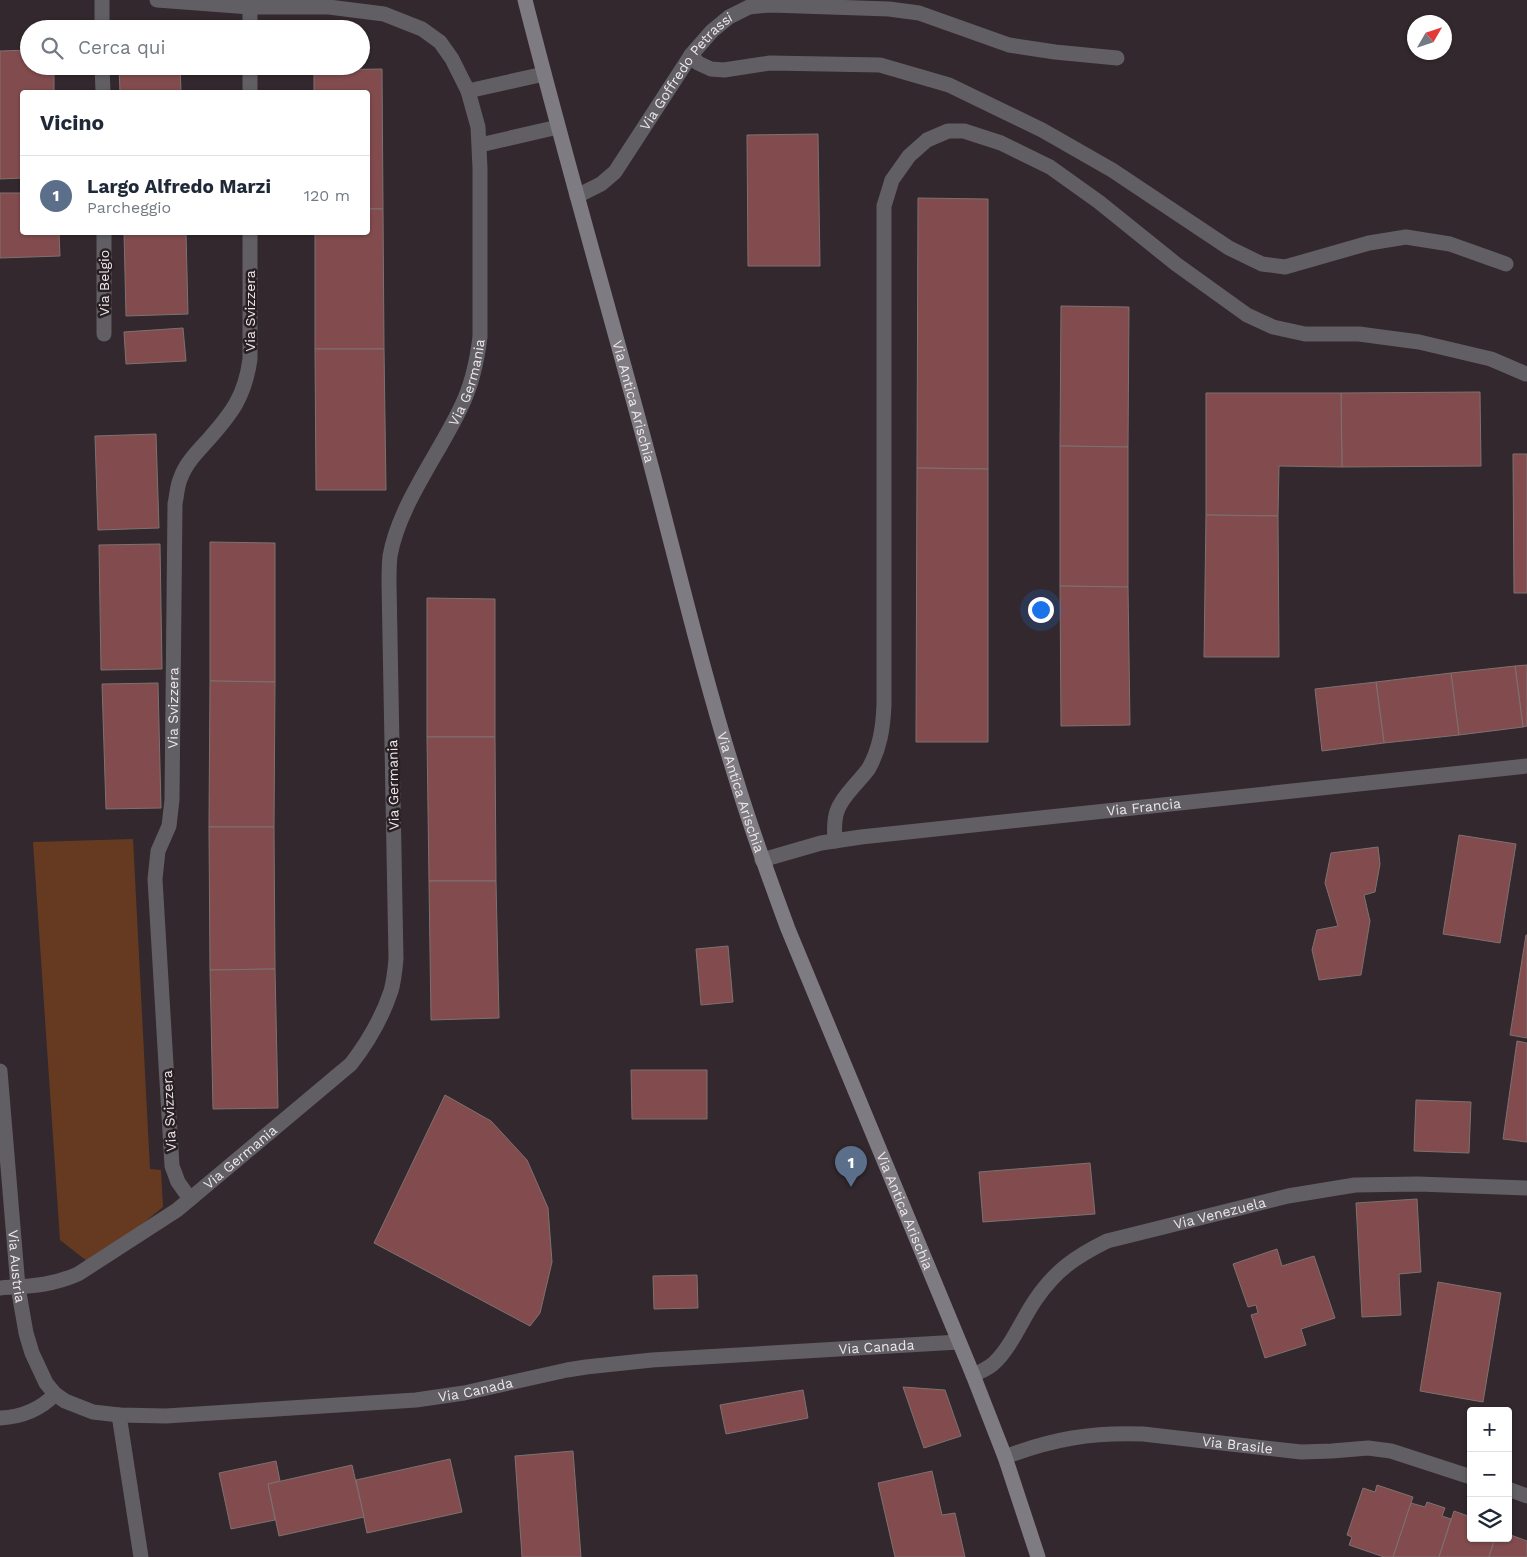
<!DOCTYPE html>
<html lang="it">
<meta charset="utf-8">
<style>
body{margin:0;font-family:"Work Sans",sans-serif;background:#f2f2f3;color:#1f2937}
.controls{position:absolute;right:15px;bottom:15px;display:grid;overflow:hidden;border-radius:5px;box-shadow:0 1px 4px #0004}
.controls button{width:45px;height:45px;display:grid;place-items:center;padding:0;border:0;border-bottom:1px solid #e0e1e3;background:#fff;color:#1f2937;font:25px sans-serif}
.compass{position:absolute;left:1407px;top:15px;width:45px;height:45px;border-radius:50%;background:#fff;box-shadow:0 1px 4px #0004;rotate:51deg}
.you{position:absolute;left:1040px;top:609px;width:18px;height:18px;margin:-12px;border:4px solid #fff;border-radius:50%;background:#1a73e8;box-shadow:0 0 0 8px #1a73e833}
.badge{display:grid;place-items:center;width:32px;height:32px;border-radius:50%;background:#d93025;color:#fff;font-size:16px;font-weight:700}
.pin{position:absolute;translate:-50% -41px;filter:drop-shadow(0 1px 2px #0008)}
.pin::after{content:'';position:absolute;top:26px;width:18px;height:15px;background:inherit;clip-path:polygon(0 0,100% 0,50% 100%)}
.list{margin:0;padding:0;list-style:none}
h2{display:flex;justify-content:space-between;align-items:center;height:65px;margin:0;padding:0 20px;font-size:21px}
h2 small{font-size:16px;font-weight:400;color:#747a83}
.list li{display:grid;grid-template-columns:32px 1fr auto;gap:15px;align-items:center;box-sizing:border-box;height:80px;padding:0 20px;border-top:1px solid #e0e1e3}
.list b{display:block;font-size:19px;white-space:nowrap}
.list p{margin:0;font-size:16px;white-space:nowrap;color:#747a83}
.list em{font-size:16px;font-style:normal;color:#747a83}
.icon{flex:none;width:28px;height:28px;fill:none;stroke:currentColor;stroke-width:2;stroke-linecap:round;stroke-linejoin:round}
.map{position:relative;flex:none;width:1527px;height:1557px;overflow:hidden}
.search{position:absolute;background:#fff;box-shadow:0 1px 4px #0004;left:20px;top:20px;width:350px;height:55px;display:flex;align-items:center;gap:12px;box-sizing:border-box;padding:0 18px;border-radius:28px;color:#747a83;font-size:19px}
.panel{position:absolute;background:#fff;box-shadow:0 1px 4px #0004;left:20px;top:90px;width:350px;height:145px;border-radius:5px}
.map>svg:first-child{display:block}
.green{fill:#653a21}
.building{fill:#824c4e;stroke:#7e7170}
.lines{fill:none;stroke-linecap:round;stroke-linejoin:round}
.lane{stroke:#615f63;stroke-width:15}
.street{stroke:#615f63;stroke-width:15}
.secondary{stroke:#7f7b82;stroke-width:15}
.labels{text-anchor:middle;stroke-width:5;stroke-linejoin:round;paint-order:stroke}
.street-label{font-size:14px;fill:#ede6e9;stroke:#281f23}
</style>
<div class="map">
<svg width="1527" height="1557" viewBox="0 0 1527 1557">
<rect width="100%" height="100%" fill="#32282d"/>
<polygon class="green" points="133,839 150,1169 161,1170 163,1207 92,1265 60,1240 33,842"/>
<g class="building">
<polygon points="29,50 29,66 54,66 54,92 22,92 22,178 0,179 0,51"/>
<polygon points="119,66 180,66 181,92 120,92"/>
<polygon points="382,69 383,209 368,209 368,92 314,92 314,70"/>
<polygon points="818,134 820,266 748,266 747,135"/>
<polygon points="0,193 22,193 22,232 59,232 60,256 0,258"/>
<polygon points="918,198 988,199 988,469 917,468"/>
<polygon points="368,209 383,209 384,349 315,349 315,232 368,232"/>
<polygon points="124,232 186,232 188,314 126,316"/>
<polygon points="1061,306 1129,307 1128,447 1060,446"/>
<polygon points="183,328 186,361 126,364 124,332"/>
<polygon points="315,349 384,349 386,490 316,490"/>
<polygon points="1480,392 1481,466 1342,467 1341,393"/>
<polygon points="1206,393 1341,393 1342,467 1279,466 1278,516 1206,515"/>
<polygon points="156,434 159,528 98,530 95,436"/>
<polygon points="1060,446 1128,447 1128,587 1060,586"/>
<polygon points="1513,454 1527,454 1527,593 1514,593"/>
<polygon points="917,468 988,469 988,742 916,742"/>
<polygon points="1206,515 1278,516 1279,657 1204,657"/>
<polygon points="210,542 275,543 275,682 210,681"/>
<polygon points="160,544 162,669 101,670 99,545"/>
<polygon points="1060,586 1128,587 1130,725 1061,726"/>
<polygon points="427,598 495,599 495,737 427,737"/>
<polygon points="1527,665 1527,726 1523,727 1515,666"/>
<polygon points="1515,666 1523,727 1459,735 1451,673"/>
<polygon points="1451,673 1459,735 1384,743 1376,682"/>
<polygon points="210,681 275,682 274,827 209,827"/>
<polygon points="1376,682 1384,743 1322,751 1315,689"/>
<polygon points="158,683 161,808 106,809 102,684"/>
<polygon points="427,737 495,737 496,881 429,881"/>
<polygon points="209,827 274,827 275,969 210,970"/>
<polygon points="1459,835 1516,844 1500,943 1443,934"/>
<polygon points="1378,847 1380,864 1375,892 1364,895 1370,921 1361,975 1319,980 1312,950 1317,930 1338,926 1325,883 1331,853"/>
<polygon points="429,881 496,881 499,1018 431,1020"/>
<polygon points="1526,935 1527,935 1527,1038 1510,1035"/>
<polygon points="728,946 733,1002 701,1005 696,949"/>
<polygon points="275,969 278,1108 213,1109 210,970"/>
<polygon points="1517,1041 1527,1043 1527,1142 1503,1139"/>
<polygon points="631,1070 707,1070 707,1119 632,1119"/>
<polygon points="445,1095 491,1121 527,1160 548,1208 552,1262 540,1313 530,1326 374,1243"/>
<polygon points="1416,1100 1471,1102 1469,1153 1414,1151"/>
<polygon points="1090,1163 1095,1214 983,1222 979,1172"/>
<polygon points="1417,1199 1421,1272 1399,1274 1401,1315 1362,1317 1356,1203"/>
<polygon points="1277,1249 1282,1266 1314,1256 1335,1318 1301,1329 1306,1345 1265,1358 1251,1315 1258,1313 1256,1305 1248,1307 1233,1264"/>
<polygon points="697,1275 698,1308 654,1309 653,1276"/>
<polygon points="1438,1282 1501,1293 1483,1402 1420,1391"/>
<polygon points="903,1387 945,1390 961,1436 924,1448"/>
<polygon points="803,1390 808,1418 726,1434 720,1405"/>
<polygon points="573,1451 581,1557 522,1557 515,1456"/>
<polygon points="450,1459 462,1512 367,1533 356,1480"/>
<polygon points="276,1461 280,1481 268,1484 275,1520 231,1529 219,1473"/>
<polygon points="352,1465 364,1517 279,1536 268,1484"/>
<polygon points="932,1471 942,1515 955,1513 965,1557 895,1557 878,1483"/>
<polygon points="1377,1485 1413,1497 1393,1557 1384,1557 1349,1545 1352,1537 1347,1535 1363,1488 1375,1492"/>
<polygon points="1427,1502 1445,1508 1442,1516 1451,1519 1439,1557 1393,1557 1411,1503 1425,1507"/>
<polygon points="1454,1511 1471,1517 1471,1538 1495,1538 1489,1557 1439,1557"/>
<polygon points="1508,1534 1527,1541 1527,1557 1489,1557 1495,1538 1505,1542 1506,1538 1508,1538"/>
</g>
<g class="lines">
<g class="lane">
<polyline points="691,55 698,63 711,69 724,70 770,63 880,65 949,85 1042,130 1112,170 1229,248 1262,264 1285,267 1369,243 1406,237 1450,244 1506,264"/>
<path d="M835,841c-2,-26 1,-35 19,-55 5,-6 11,-12 15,-18 11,-20 14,-40 15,-63v-499l8,-26 17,-24 18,-16 21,-9h16l37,12 49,24 49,35 77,62 71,51 26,12 32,7h54l60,8 72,17 35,15"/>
<path d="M0,1418c21,-1 41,-9 55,-24"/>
</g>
<g class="street">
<polyline points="102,0 102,29"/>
<polyline points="250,7 250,29"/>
<polyline points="102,66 103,92"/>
<polyline points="250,66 250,92"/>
<polyline points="468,91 544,74"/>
<polyline points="480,145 558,127"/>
<path id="s1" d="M577,196l24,-12 14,-12 76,-117 21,-24 17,-14 20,-10 21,-2 119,4 30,4 90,32 46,7 62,6"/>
<polyline points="104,232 104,334"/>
<path id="s2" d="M762,860l59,-17 40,-6 666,-71"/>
<path id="s3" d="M0,1071l18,216 8,46 6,20 14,30 9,11 10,7 28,11 26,3 47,1 250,-16 48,-7 103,-23 19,-3 66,-7 307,-18"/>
<path id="s4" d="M190,1199l-12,-17 -6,-16 -17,-287 3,-28 11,-25 3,-26 3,-296c2,-9 2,-19 6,-27 5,-14 17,-26 27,-37 24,-27 37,-44 42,-81v-127"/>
<path id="s5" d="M0,1288c29,-2 51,-2 78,-14l99,-64 174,-146c17,-22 31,-46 40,-73 3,-10 4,-21 5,-32l-7,-376c0,-9 0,-18 1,-27 9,-51 49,-102 71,-149 11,-22 16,-46 19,-70v-169l-2,-41 -10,-36 -16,-32 -12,-17 -18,-13 -38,-15 -55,-7h-79l-93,-7"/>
<path id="s6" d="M973,1375c7,-3 14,-6 20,-11 18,-16 29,-45 43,-65 20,-29 39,-42 71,-58l181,-45 67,-11 63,-1 109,4"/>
<polyline points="119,1415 141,1557"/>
<path id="s7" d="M1005,1457c47,-18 87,-25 138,-23l158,18 31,-1 36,-3 23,3 80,26"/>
<polyline points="1508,1489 1527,1496"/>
</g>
<path class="secondary" id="s8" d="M525,0c40,158 86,315 128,473 27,103 52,208 84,309 15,50 33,98 51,147l185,446 32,82 33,100"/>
</g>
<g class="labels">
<g class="street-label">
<text dy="5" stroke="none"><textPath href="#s1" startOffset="169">Via Goffredo Petrassi</textPath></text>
<text transform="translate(104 283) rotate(-90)" y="5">Via Belgio</text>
<text transform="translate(250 311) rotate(-90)" y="5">Via Svizzera</text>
<text dy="5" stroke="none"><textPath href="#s5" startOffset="1135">Via Germania</textPath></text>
<text dy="5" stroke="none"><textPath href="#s8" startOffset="416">Via Antica Arischia</textPath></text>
<text dy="5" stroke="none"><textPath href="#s4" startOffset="499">Via Svizzera</textPath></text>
<text transform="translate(393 785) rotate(-91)" y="5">Via Germania</text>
<text dy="5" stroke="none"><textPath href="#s8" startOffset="821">Via Antica Arischia</textPath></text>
<text dy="5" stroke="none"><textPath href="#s2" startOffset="386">Via Francia</textPath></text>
<text transform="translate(169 1111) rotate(-93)" y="5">Via Svizzera</text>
<text dy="5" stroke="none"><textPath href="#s5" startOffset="280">Via Germania</textPath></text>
<text dy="5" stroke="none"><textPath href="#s8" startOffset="1271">Via Antica Arischia</textPath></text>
<text dy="5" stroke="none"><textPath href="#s6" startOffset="310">Via Venezuela</textPath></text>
<text dy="5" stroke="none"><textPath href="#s3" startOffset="196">Via Austria</textPath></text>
<text dy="5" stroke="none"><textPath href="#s3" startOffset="1162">Via Canada</textPath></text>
<text dy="5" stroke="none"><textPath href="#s3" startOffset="758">Via Canada</textPath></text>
<text dy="5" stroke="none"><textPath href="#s7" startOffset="236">Via Brasile</textPath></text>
</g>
</g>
</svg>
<div class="controls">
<button>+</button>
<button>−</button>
<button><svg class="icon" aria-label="layers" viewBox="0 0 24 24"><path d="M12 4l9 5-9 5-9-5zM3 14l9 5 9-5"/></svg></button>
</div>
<svg class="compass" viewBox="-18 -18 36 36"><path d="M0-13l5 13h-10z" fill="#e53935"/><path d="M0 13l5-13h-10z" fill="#747a83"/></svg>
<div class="you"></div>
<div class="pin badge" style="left:851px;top:1187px;background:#5c6f8a">1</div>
<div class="search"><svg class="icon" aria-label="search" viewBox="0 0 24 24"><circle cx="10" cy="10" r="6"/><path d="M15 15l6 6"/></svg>Cerca qui</div>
<section class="panel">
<h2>Vicino<small></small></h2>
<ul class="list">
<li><span class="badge" style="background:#5c6f8a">1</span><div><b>Largo Alfredo Marzi</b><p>Parcheggio</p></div><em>120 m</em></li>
</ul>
</section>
</div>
